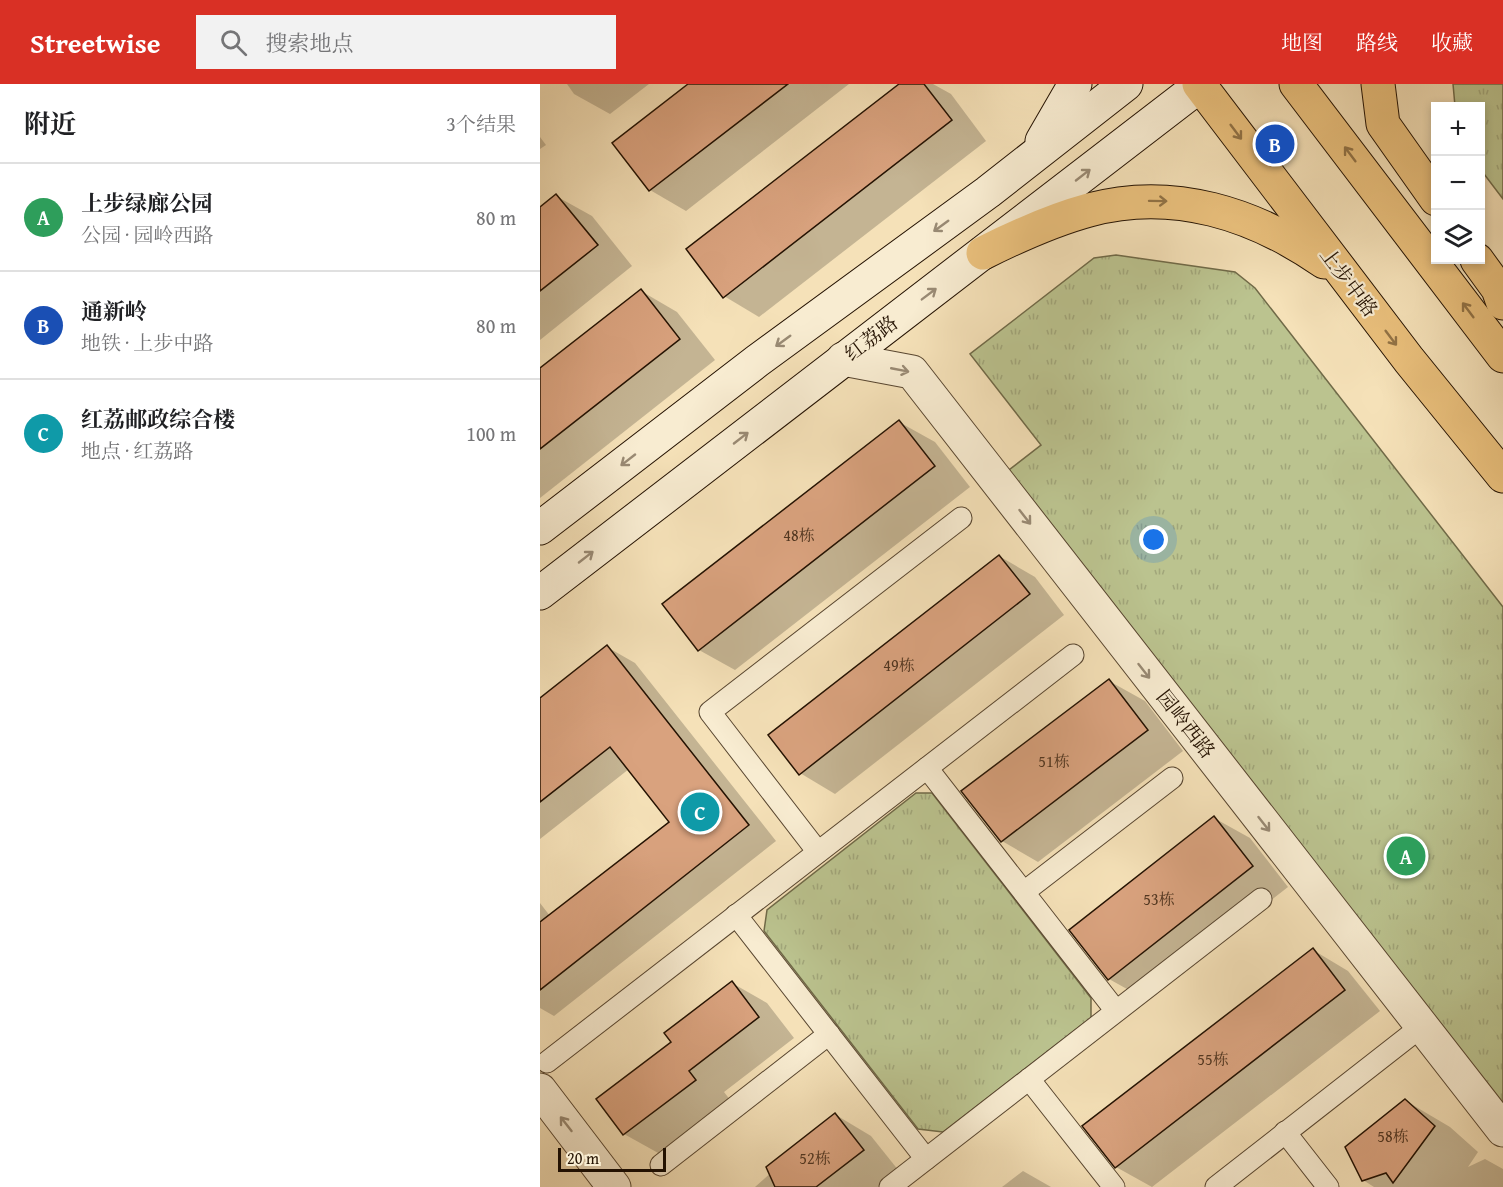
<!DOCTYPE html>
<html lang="zh">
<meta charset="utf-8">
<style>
body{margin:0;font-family:"Gentium Book Plus","Noto Serif SC",serif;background:#f2f2f2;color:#202124}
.controls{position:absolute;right:18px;top:18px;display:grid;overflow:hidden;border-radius:0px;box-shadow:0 3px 9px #0003}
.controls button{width:54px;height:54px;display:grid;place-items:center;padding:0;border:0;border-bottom:2px solid #e0e0e0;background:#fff;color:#202124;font:30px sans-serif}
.scale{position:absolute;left:18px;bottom:15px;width:108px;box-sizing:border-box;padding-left:6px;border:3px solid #241202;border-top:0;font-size:16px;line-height:21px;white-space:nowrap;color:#241202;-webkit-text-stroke:4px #f8ecd1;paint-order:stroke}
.you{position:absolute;left:614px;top:456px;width:21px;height:21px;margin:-15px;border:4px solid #fff;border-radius:50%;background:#1a73e8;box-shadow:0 0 0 9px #1a73e833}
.badge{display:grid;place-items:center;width:39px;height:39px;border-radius:50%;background:#d93025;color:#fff;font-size:20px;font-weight:700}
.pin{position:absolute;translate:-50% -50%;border:3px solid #fff;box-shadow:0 2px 6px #0006}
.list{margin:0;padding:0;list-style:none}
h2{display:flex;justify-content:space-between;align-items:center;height:78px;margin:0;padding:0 24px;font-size:26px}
h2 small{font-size:20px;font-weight:400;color:#757577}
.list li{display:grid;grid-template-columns:39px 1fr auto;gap:18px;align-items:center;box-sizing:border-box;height:108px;padding:0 24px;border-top:2px solid #e0e0e0}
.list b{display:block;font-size:22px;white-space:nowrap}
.list p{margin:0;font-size:20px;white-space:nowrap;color:#757577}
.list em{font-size:20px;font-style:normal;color:#757577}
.icon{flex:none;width:33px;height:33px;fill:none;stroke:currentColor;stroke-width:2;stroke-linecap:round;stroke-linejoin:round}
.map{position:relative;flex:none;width:963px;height:1103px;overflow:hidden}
header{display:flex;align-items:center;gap:36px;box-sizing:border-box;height:84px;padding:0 30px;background:#d93025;color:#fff}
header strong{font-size:28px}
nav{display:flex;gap:33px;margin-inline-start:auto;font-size:21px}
.search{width:420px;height:54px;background:#f2f2f2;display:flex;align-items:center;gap:15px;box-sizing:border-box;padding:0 21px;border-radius:0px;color:#757577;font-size:22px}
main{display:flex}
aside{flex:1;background:#fff}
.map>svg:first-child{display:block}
.park{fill:url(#park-tufts);stroke:#706a48;stroke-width:1.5}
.shadow{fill:#0003}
.building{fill:#d9a27e;stroke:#241202;stroke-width:1.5}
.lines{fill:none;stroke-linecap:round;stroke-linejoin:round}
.service-casing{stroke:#584630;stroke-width:23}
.minor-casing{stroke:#584630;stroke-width:35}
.secondary-casing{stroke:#241202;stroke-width:35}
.primary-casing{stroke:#241202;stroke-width:35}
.service{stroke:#f8ecd1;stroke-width:21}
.minor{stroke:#f8ecd1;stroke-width:33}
.secondary{stroke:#f8ecd1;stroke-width:33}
.primary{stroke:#eac07c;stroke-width:33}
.oneway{stroke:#917245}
.oneway2{stroke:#998a74}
.labels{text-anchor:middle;stroke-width:4.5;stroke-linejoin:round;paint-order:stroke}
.number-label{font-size:16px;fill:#513621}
.street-label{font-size:20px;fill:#241202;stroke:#f8ecd1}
</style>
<header>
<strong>Streetwise</strong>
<div class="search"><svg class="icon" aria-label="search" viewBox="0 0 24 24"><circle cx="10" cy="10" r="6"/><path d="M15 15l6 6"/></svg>搜索地点</div>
<nav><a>地图</a><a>路线</a><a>收藏</a></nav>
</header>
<main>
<aside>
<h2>附近<small>3个结果</small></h2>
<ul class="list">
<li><span class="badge" style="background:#2e9e5b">A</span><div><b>上步绿廊公园</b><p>公园 · 园岭西路</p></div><em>80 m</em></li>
<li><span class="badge" style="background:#1a4fb4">B</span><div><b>通新岭</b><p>地铁 · 上步中路</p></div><em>80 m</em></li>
<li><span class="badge" style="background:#0f9aa8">C</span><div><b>红荔邮政综合楼</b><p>地点 · 红荔路</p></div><em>100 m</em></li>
</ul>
</aside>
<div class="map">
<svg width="963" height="1103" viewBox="0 0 963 1103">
<defs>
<pattern id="park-tufts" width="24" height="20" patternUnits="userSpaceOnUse" patternTransform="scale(1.5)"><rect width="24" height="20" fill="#bbc38f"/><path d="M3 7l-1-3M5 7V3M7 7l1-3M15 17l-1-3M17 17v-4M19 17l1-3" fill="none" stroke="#a1a67a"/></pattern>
</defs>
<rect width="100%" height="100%" fill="#f5e1b8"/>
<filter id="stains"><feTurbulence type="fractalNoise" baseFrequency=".00333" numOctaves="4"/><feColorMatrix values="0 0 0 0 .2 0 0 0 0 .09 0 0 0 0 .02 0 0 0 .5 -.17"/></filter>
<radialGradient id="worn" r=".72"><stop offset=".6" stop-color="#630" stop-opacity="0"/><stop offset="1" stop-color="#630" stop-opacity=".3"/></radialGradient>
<g class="park">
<polygon points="913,0 963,0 963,115 941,86 940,22 915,22"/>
<polygon points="576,171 695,188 715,204 963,523 963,1020 469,386 501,361 430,270 554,174"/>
<polygon points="376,709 392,709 551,914 551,934 403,1048 378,1045 224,847 227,826"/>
</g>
<g class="shadow">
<polygon points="27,0 109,0 70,30 34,10"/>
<polygon points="151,0 309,0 146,127 110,106"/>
<polygon points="361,0 393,0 411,10 446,57 219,233 184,212"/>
<polygon points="0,53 6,61 0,65"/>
<polygon points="16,112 52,132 92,182 0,256 0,125"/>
<polygon points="101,207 137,228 175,276 0,414 0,286"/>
<polygon points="359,338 395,358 430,403 195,586 159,566"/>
<polygon points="459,472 495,493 524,531 295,710 260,689"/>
<polygon points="67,563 95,579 236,757 14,932 0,924 0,819 10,832 131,738 89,685 0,755 0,616"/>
<polygon points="569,597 605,617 643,667 498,778 462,757"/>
<polygon points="674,734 710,754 748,803 605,915 569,895"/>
<polygon points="773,866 808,887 840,927 612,1103 576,1083"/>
<polygon points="192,899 227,919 254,954 184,1008 191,1017 120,1070 84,1050 133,958"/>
<polygon points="866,1017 910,1043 938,1068 928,1083 945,1075 963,1085 963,1103 834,1103 823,1096"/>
<polygon points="296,1031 331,1052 359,1087 338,1103 215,1103"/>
<polygon points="483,1087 511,1103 462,1103"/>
</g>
<g class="building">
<polygon points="148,0 248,0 109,107 72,59"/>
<polygon points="359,0 384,0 412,36 183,214 146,165"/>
<polygon points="16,110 58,161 0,207 0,123"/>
<polygon points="101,205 140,255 0,365 0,284"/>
<polygon points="359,336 395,382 158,567 122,520"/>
<polygon points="459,471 490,510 259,691 228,651"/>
<polygon points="67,561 209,741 0,906 0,838 129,738 70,663 0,718 0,614"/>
<polygon points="569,595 608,646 461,758 421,707"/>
<polygon points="674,732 713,782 568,896 529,846"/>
<polygon points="773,864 805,906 575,1084 542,1042"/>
<polygon points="192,897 219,933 149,987 156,996 83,1051 56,1015 131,958 124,949"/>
<polygon points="865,1015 895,1042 853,1099 846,1089 822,1097 805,1063"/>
<polygon points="295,1029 324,1066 276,1103 235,1103 226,1083"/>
</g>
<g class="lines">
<defs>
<g id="service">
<polyline points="387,684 576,927"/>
<polyline points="278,768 170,628 421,434"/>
<polyline points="484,808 632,694"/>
<polyline points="196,831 386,1075"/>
<polyline points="7,978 533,571"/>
<polyline points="489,995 574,1103"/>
<polyline points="745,1048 788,1103"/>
<polyline points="121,1081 289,950"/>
<polyline points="350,1103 721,815"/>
<polyline points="676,1103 882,942"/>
</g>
<g id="minor">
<polyline points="303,275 372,288 963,1046"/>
<polyline points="0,1006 74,1103"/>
</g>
<g id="secondary">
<polyline points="502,57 535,0"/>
<polyline points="0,444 217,277 448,108 586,0"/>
<polyline points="0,509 662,0"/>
</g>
<g id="primary">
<polyline points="659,0 869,276 963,392"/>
<polyline points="756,0 963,272"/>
<polyline points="838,0 843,40 896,115"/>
<path d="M443,169c34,-17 69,-33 106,-43 84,-23 166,4 235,52"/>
<polyline points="937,176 958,205 963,219"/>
</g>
</defs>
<use href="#service" class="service-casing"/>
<use href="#minor" class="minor-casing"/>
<use href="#secondary" class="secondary-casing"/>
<use href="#primary" class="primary-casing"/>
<use href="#service" class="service"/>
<use href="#minor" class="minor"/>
<use href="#secondary" class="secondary"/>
<use href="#primary" class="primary"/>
</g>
<defs><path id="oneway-shaft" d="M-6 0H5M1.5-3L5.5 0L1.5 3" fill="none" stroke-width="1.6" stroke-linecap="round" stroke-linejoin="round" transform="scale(1.5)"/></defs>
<g class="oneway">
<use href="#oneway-shaft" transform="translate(696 48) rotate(53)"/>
<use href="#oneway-shaft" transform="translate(810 70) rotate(-127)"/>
<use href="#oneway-shaft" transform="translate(618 117) rotate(1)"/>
<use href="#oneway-shaft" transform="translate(928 226) rotate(-127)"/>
<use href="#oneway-shaft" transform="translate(851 254) rotate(53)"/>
</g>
<g class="oneway2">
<use href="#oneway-shaft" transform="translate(543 91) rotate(-38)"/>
<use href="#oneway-shaft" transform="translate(401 142) rotate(144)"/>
<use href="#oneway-shaft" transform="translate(389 210) rotate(-37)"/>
<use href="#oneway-shaft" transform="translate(243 257) rotate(144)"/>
<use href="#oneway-shaft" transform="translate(360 286) rotate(11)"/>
<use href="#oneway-shaft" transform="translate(201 354) rotate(-38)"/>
<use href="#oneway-shaft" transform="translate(88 376) rotate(142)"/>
<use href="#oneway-shaft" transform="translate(485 433) rotate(52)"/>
<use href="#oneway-shaft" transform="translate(46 473) rotate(-38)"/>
<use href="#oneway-shaft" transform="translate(604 587) rotate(52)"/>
<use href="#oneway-shaft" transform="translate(724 740) rotate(52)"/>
<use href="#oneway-shaft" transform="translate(26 1040) rotate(-128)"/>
</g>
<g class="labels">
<g class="number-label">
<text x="259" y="457">48栋</text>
<text x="359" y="587">49栋</text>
<text x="514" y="683">51栋</text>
<text x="619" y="821">53栋</text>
<text x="673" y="981">55栋</text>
<text x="853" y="1058">58栋</text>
<text x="275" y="1080">52栋</text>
</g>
<g class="street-label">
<text transform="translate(809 198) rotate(53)" y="7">上步中路</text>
<text transform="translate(331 254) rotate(-37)" y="7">红荔路</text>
<text transform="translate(646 640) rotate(52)" y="7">园岭西路</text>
</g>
</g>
<rect width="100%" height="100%" filter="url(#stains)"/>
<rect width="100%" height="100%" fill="url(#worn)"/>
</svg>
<div class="controls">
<button>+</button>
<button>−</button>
<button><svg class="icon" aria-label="layers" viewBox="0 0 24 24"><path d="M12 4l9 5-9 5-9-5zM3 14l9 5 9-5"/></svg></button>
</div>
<div class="scale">20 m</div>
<div class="you"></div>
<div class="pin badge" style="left:866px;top:772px;background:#2e9e5b">A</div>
<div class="pin badge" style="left:735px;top:60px;background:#1a4fb4">B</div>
<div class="pin badge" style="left:160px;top:728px;background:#0f9aa8">C</div>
</div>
</main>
